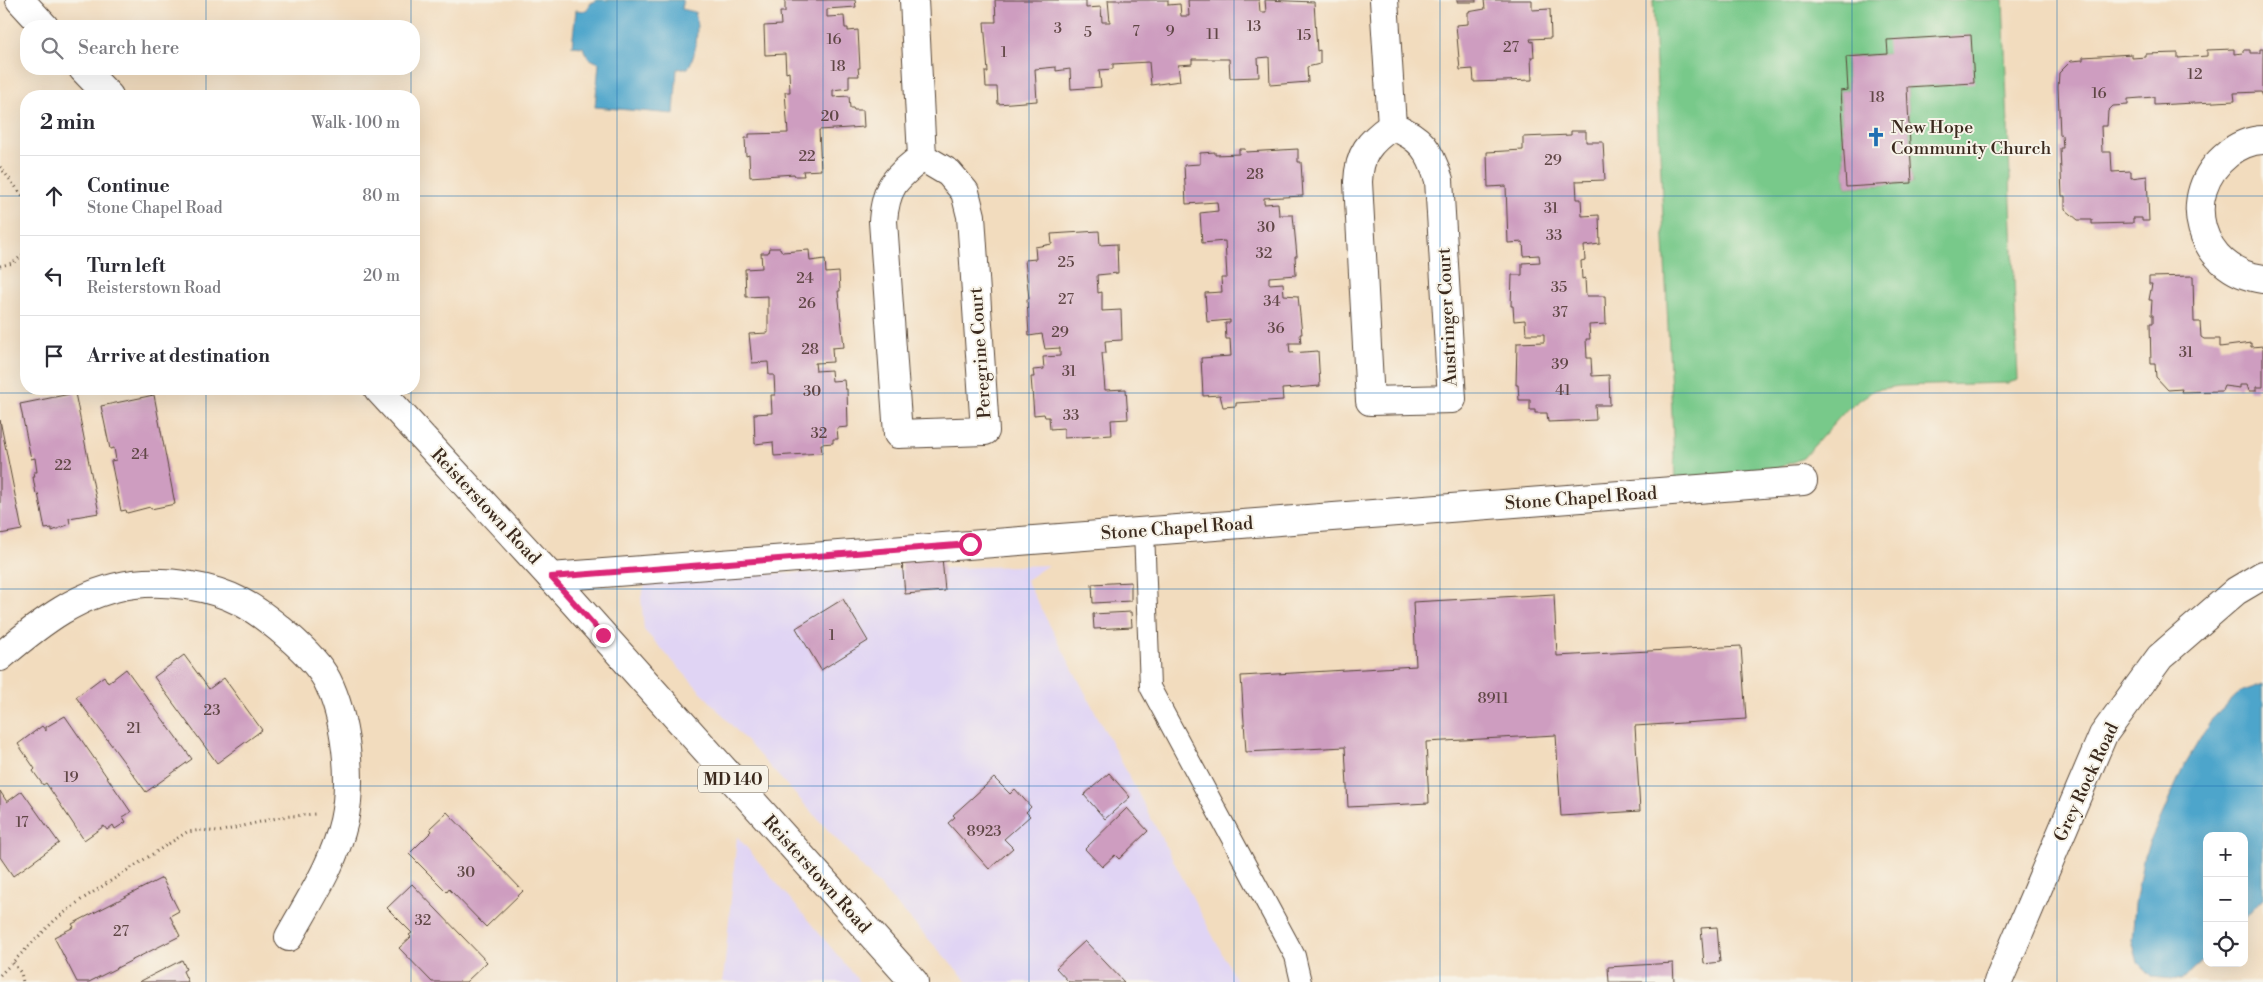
<!DOCTYPE html>
<meta charset="utf-8">
<style>
body{margin:0;font-family:"Libre Bodoni",serif;background:#f7f7f7;color:#2b2b33}
.controls{position:absolute;right:15px;bottom:15px;display:grid;overflow:hidden;border-radius:10px;box-shadow:0 5px 20px #0002}
.controls button{width:45px;height:45px;display:grid;place-items:center;padding:0;border:0;border-bottom:1px solid #e1e1e2;background:#fff;color:#2b2b33;font:25px sans-serif}
.stop{position:absolute;width:15px;height:15px;margin:-11px;border:4px solid #db2777;border-radius:50%;background:#fff}
.stop.end{background:#db2777;border-color:#fff;box-shadow:0 1px 5px #0008}
.list{margin:0;padding:0;list-style:none}
h2{display:flex;justify-content:space-between;align-items:center;height:65px;margin:0;padding:0 20px;font-size:21px}
h2 small{font-size:16px;font-weight:400;color:#7c7c81}
.list li{display:grid;grid-template-columns:32px 1fr auto;gap:15px;align-items:center;box-sizing:border-box;height:80px;padding:0 20px;border-top:1px solid #e1e1e2}
.list b{display:block;font-size:19px;white-space:nowrap}
.list p{margin:0;font-size:16px;white-space:nowrap;color:#7c7c81}
.list em{font-size:16px;font-style:normal;color:#7c7c81}
.icon{flex:none;width:28px;height:28px;fill:none;stroke:currentColor;stroke-width:2;stroke-linecap:round;stroke-linejoin:round}
.map{position:relative;flex:none;width:2263px;height:982px;overflow:hidden}
.search{position:absolute;background:#fff;box-shadow:0 5px 20px #0002;left:20px;top:20px;width:400px;height:55px;display:flex;align-items:center;gap:12px;box-sizing:border-box;padding:0 18px;border-radius:20px;color:#7c7c81;font-size:19px}
.panel{position:absolute;background:#fff;box-shadow:0 5px 20px #0002;left:20px;top:90px;width:400px;height:305px;border-radius:20px}
.map>svg:first-child{display:block}
.built{fill:#e0d4f4}
.green{fill:#78c98a;stroke:#5a7a54;fill-rule:evenodd}
.water{fill:#4ea5cb;stroke:#446874}
.building{fill:#ce9dc0}
.lines{fill:none;stroke-linecap:round;stroke-linejoin:round}
.service-casing{stroke:#564536;stroke-width:22}
.minor-casing{stroke:#564536;stroke-width:30}
.primary-casing{stroke:#564536;stroke-width:30}
.path{stroke:#564536;stroke-width:3;stroke-dasharray:1 4;stroke-linecap:butt}
.service{stroke:#fff;stroke-width:20}
.minor{stroke:#fff;stroke-width:28}
.primary{stroke:#fff;stroke-width:28}
.route{stroke:#db2777;stroke-width:6}
.grid{fill:none;stroke:#1f6fb2;stroke-width:1;stroke-opacity:0.55}
.labels{text-anchor:middle;stroke-width:4;stroke-linejoin:round;paint-order:stroke}
.number-label{font-size:15px;fill:#604746}
.shield{fill:#f7f3e8;stroke:#73665b;stroke-width:1}
.shield-label{font-size:16px;font-weight:bold;fill:#3b2a1e}
.poi-label{font-size:18px;fill:#3b2a1e;stroke:#f7f3e8;text-anchor:start}
.street-label{font-size:18px;fill:#3b2a1e;stroke:#f7f3e8}
</style>
<div class="map">
<svg width="2263" height="982" viewBox="0 0 2263 982">
<rect width="100%" height="100%" fill="#f7f3e8"/>
<filter id="ink" filterUnits="userSpaceOnUse"><feTurbulence type="fractalNoise" baseFrequency=".02" numOctaves="2"/><feDisplacementMap in="SourceGraphic" scale="10" xChannelSelector="R" yChannelSelector="G"/><feConvolveMatrix kernelMatrix="1 2 1 2 8 2 1 2 1" color-interpolation-filters="sRGB"/></filter>
<filter id="wash" filterUnits="userSpaceOnUse"><feTurbulence type="fractalNoise" baseFrequency=".0096" numOctaves="4" result="noise"/><feDisplacementMap in="SourceGraphic" scale="20" xChannelSelector="R" yChannelSelector="G"/><feGaussianBlur stdDeviation="1.12" result="paint"/><feColorMatrix in="noise" values="0 0 0 0 0 0 0 0 0 0 0 0 0 0 0 0 0 1.4 0 .05"/><feComposite in="paint" operator="in"/></filter>
<g filter="url(#wash)">
<rect width="100%" height="100%" fill="#f2dcbe"/>
<g class="built">
<polygon points="1048,565 1026,580 1237,982 968,982 644,630 641,597 646,583 664,577"/>
<polygon points="737,836 855,976 859,982 723,982"/>
</g>
<path class="green" d="M1653,0h350l15,380 -10,3 -109,3 -25,4 -27,19 -44,49 -27,11 -101,11zM1888,54l19,33 5,96 -66,4 -6,-96 8,-1 -2,-33z"/>
<g class="water">
<path d="M598,0h85l-1,9 13,3c4,15 2,43 -7,56l-11,1 -3,45 -79,-7 4,-44c-10,-4 -13,-6 -16,-16l-11,-1 4,-36 10,1 5,-8z"/>
<polygon points="2263,684 2263,899 2244,919 2244,836 2207,836 2207,957 2182,980 2152,977 2138,963 2132,940 2135,904 2144,855 2185,764 2212,719 2240,692"/>
</g>
<g id="blocks">
<g class="building">
<polygon points="785,0 855,0 856,7 827,9 827,17 844,16 845,28 848,28 848,31 858,30 860,68 858,68 859,76 849,76 849,88 833,90 833,97 849,96 850,108 853,108 854,110 863,110 864,127 819,130 821,170 803,171 804,176 795,176 794,174 750,177 749,155 746,156 745,138 749,138 749,134 788,133 785,92 790,92 789,72 786,73 785,54 765,55 764,26 781,25 780,12 785,12"/>
<polygon points="995,0 1086,0 1086,8 1101,7 1102,22 1110,22 1108,0 1168,0 1168,5 1180,4 1181,16 1189,16 1188,0 1259,0 1260,12 1266,12 1265,0 1314,2 1317,51 1320,50 1320,64 1307,67 1308,82 1270,85 1269,57 1258,58 1259,77 1230,78 1229,59 1192,59 1192,64 1178,65 1180,81 1151,85 1149,62 1113,64 1113,69 1099,70 1101,87 1071,89 1070,69 1056,71 1056,67 1035,69 1037,101 998,104 997,87 986,87 985,72 988,72 984,22 996,22"/>
<rect x="1457" y="0" width="19" height="2"/>
<polygon points="1484,0 1532,0 1532,10 1550,9 1551,38 1530,39 1531,42 1533,41 1534,57 1531,57 1532,80 1474,82 1473,69 1460,70 1456,25 1468,24 1468,12 1485,9"/>
<polygon points="1971,35 1974,83 1907,87 1912,183 1846,187 1840,91 1848,90 1846,57 1888,54 1887,40"/>
<polygon points="2234,49 2234,54 2243,53 2243,50 2250,50 2250,53 2260,53 2260,49 2263,49 2263,96 2261,92 2234,93 2235,101 2154,105 2154,97 2128,99 2128,105 2113,106 2108,111 2107,126 2101,126 2102,152 2111,152 2112,172 2131,171 2131,178 2147,176 2149,221 2142,221 2142,218 2133,218 2133,223 2092,224 2092,220 2078,220 2065,209 2065,196 2062,196 2060,148 2063,148 2062,135 2060,135 2058,87 2059,73 2071,61 2083,60 2083,57 2132,54 2132,58 2146,57 2146,54 2178,53 2178,58 2207,56 2207,50"/>
<polygon points="1571,131 1586,131 1586,142 1603,142 1605,180 1576,181 1577,199 1581,199 1582,216 1599,215 1600,244 1584,246 1585,260 1581,261 1582,279 1585,278 1586,296 1605,296 1606,324 1589,325 1590,339 1586,339 1587,358 1591,358 1592,376 1609,375 1610,405 1595,405 1596,420 1548,422 1547,413 1535,413 1535,410 1530,410 1530,400 1519,400 1518,385 1516,385 1517,343 1544,342 1544,334 1526,334 1525,320 1514,321 1513,306 1511,306 1512,275 1522,275 1522,263 1540,262 1539,255 1524,256 1523,242 1508,243 1506,186 1488,187 1487,152 1523,150 1523,137 1571,135"/>
<polygon points="1239,149 1245,149 1246,152 1298,149 1298,162 1301,162 1303,196 1264,198 1264,204 1278,203 1279,215 1293,215 1297,256 1295,256 1296,275 1269,277 1269,284 1283,283 1284,295 1298,296 1302,334 1300,334 1301,343 1289,343 1290,353 1318,351 1320,386 1282,389 1283,400 1236,403 1236,406 1223,407 1220,395 1203,396 1201,358 1231,356 1230,339 1226,339 1225,323 1230,323 1230,320 1207,322 1205,293 1222,292 1221,278 1227,278 1225,241 1202,243 1200,213 1218,211 1217,202 1186,204 1184,165 1200,164 1200,153 1215,152 1215,155 1239,154"/>
<polygon points="1099,231 1100,245 1117,244 1118,273 1097,275 1098,293 1102,292 1102,311 1121,310 1122,340 1105,341 1106,353 1102,353 1105,390 1126,389 1128,419 1111,420 1112,435 1064,438 1064,428 1050,429 1049,417 1045,417 1044,414 1034,415 1031,377 1034,377 1033,370 1044,369 1043,357 1060,356 1060,348 1045,349 1042,334 1029,336 1027,299 1029,299 1025,260 1036,259 1035,247 1052,244 1051,234"/>
<polygon points="769,248 780,248 782,252 809,250 810,261 825,259 826,273 839,272 840,291 838,291 844,347 832,348 833,362 815,363 816,371 831,370 832,381 844,380 845,389 847,389 848,427 837,428 838,439 833,439 833,443 821,444 822,453 774,456 773,442 755,444 754,414 772,413 771,395 775,395 774,375 769,375 768,362 752,363 749,334 768,333 768,296 746,297 745,269 762,268 761,253 768,253"/>
<polygon points="2193,276 2194,322 2200,322 2201,337 2204,339 2220,339 2220,347 2251,343 2251,347 2263,346 2263,387 2256,387 2256,391 2249,391 2247,385 2240,385 2240,388 2224,386 2222,391 2181,392 2182,389 2168,390 2156,377 2155,364 2151,364 2150,323 2153,323 2153,315 2151,315 2152,300 2149,300 2152,284 2149,284 2149,277"/>
<polygon points="75,393 99,513 69,518 70,524 52,531 52,528 45,529 38,493 36,494 33,477 35,477 34,472 37,472 35,458 31,459 20,404"/>
<polygon points="154,395 175,504 151,509 150,507 127,513 126,510 121,511 111,461 116,460 114,448 110,449 101,406"/>
<polygon points="0,420 22,530 0,534"/>
<polygon points="942,557 945,591 905,594 902,561"/>
<polygon points="1131,582 1131,601 1093,603 1092,584"/>
<polygon points="1554,594 1557,656 1741,646 1746,719 1635,726 1640,811 1561,816 1556,735 1426,742 1429,803 1348,807 1345,747 1246,752 1241,676 1416,666 1413,602"/>
<polygon points="843,599 868,641 821,670 796,628"/>
<polygon points="1131,612 1132,627 1094,629 1093,614"/>
<polygon points="184,655 209,689 224,678 262,730 217,763 154,677"/>
<polygon points="126,669 192,759 146,792 76,697 104,676 108,683"/>
<polygon points="65,716 131,812 123,817 126,822 115,829 113,825 107,830 104,826 84,840 46,783 43,785 33,771 35,769 18,744 42,726 46,731 46,727"/>
<polygon points="1109,773 1130,797 1105,819 1084,795"/>
<polygon points="994,778 1010,794 1015,789 1031,807 1026,812 1030,816 1004,839 1013,848 989,869 948,823 955,817 953,815"/>
<polygon points="0,791 7,802 22,791 59,843 13,876 0,857"/>
<polygon points="1127,808 1148,831 1119,859 1115,855 1102,867 1085,849"/>
<polygon points="447,812 523,891 486,927 449,889 447,892 409,854 432,831 430,828"/>
<polygon points="162,878 179,911 170,916 180,936 89,982 77,982 54,937 74,927 72,924"/>
<polygon points="412,884 487,962 466,982 432,982 399,948 411,937 409,935 412,933 387,908"/>
<polygon points="1717,927 1720,962 1704,964 1701,928"/>
<polygon points="1085,941 1124,982 1069,982 1056,968"/>
<polygon points="182,960 186,969 183,971 188,982 139,982"/>
<polygon points="1673,963 1674,982 1609,982 1608,967"/>
</g>
</g>
</g>
<g filter="url(#ink)">
<use href="#blocks" fill-opacity="0" stroke="#564536" stroke-width="1"/>
<g class="lines">
<defs>
<polyline id="service" points="1144,531 1150,687 1295,956 1301,982"/>
<g id="minor">
<polyline points="914,0 922,157"/>
<polyline points="1384,0 1392,126"/>
<path d="M1392,126c30,12 37,23 47,54l13,219 -82,2 -12,-219c1,-28 11,-40 34,-56z"/>
<path d="M2263,140c-12,0 -26,6 -35,14 -51,40 -29,117 35,125"/>
<path d="M922,157l27,16 16,19 6,24 14,215 -87,3 -15,-213c3,-36 12,-42 39,-64z"/>
<polyline points="551,577 1803,481"/>
<path d="M0,657c40,-34 80,-66 134,-73 34,-4 77,2 107,18 17,9 32,21 46,33 15,13 31,28 40,45 19,38 26,99 17,141 -10,43 -34,78 -55,116"/>
<polyline points="1998,982 2103,735 2160,657 2236,591 2263,575"/>
</g>
<g id="primary">
<polyline points="20,0 44,26"/>
<polyline points="83,69 109,96"/>
<polyline points="378,389 551,577 914,982"/>
</g>
</defs>
<use href="#service" class="service-casing"/>
<use href="#minor" class="minor-casing"/>
<use href="#primary" class="primary-casing"/>
<g class="path">
<polyline points="0,167 26,200"/>
<polyline points="0,266 13,263 26,252"/>
<polyline points="13,963 21,973 23,982"/>
<polyline points="0,975 55,920 81,900 187,832 202,830 218,832 281,817 315,814"/>
</g>
<use href="#service" class="service"/>
<use href="#minor" class="minor"/>
<use href="#primary" class="primary"/>
</g>
</g>
<g class="lines" filter="url(#ink)">
<polyline class="route" points="603,635 551,577 970,544"/>
</g>
<path class="grid" d="M206,0v26M411,0v26M617,0v982M823,0v982M1029,0v982M1234,0v982M1440,0v982M1646,0v982M1852,0v982M2057,0v982M206,69v27M411,69v27M0,196h26M414,196h1849M206,389v593M411,389v593M0,393h2263M0,589h2263M0,786h2263"/>
<defs>
<symbol id="church-bare" viewBox="-9 -9 18 18"><path d="M-1.2-6h2.4v3.5h3.3v2.4h-3.3V6h-2.4V-.1h-3.3v-2.4h3.3Z" fill="#1f6fb2" stroke="#f7f3e8" stroke-width="2.5" paint-order="stroke"/></symbol>
</defs>
<g fill-rule="evenodd">
<use href="#church-bare" x="1862" y="123" width="28" height="28"/>
</g>
<g class="labels">
<g class="number-label">
<text x="1254" y="31">13</text>
<text x="1058" y="33">3</text>
<text x="1136" y="36">7</text>
<text x="1170" y="36">9</text>
<text x="1088" y="37">5</text>
<text x="1213" y="39">11</text>
<text x="1304" y="40">15</text>
<text x="834" y="44">16</text>
<text x="1511" y="52">27</text>
<text x="1004" y="57">1</text>
<text x="838" y="71">18</text>
<text x="2195" y="79">12</text>
<text x="2099" y="98">16</text>
<text x="1877" y="102">18</text>
<text x="830" y="121">20</text>
<text x="807" y="161">22</text>
<text x="1553" y="165">29</text>
<text x="1255" y="179">28</text>
<text x="1551" y="213">31</text>
<text x="1266" y="232">30</text>
<text x="1554" y="240">33</text>
<text x="1264" y="258">32</text>
<text x="1066" y="267">25</text>
<text x="805" y="283">24</text>
<text x="1559" y="292">35</text>
<text x="1066" y="304">27</text>
<text x="1272" y="306">34</text>
<text x="807" y="308">26</text>
<text x="1560" y="317">37</text>
<text x="1276" y="333">36</text>
<text x="1060" y="337">29</text>
<text x="810" y="354">28</text>
<text x="2186" y="357">31</text>
<text x="1560" y="369">39</text>
<text x="1069" y="376">31</text>
<text x="1563" y="395">41</text>
<text x="812" y="396">30</text>
<text x="1071" y="420">33</text>
<text x="819" y="438">32</text>
<text x="140" y="459">24</text>
<text x="63" y="470">22</text>
<text x="832" y="640">1</text>
<text x="1493" y="703">8911</text>
<text x="212" y="715">23</text>
<text x="134" y="733">21</text>
<text x="71" y="782">19</text>
<text x="22" y="827">17</text>
<text x="984" y="836">8923</text>
<text x="466" y="877">30</text>
<text x="423" y="925">32</text>
<text x="121" y="936">27</text>
</g>
<rect class="shield" x="698" y="765.5" width="70" height="27" rx="4"/>
<g class="shield-label">
<text x="733" y="785">MD 140</text>
</g>
<g class="poi-label">
<text x="1891" y="133">New Hope<tspan x="1891" dy="21">Community Church</tspan></text>
</g>
<g class="street-label">
<text transform="translate(1447 317) rotate(-93)" y="6">Austringer Court</text>
<text transform="translate(980 353) rotate(-94)" y="6">Peregrine Court</text>
<text transform="translate(1581 498) rotate(-4)" y="6">Stone Chapel Road</text>
<text transform="translate(486 506) rotate(47)" y="6">Reisterstown Road</text>
<text transform="translate(1177 528) rotate(-4)" y="6">Stone Chapel Road</text>
<text transform="translate(2086 782) rotate(-65)" y="6">Grey Rock Road</text>
<text transform="translate(817 874) rotate(48)" y="6">Reisterstown Road</text>
</g>
</g>
</svg>
<div class="controls">
<button>+</button>
<button>−</button>
<button><svg class="icon" aria-label="locate" viewBox="0 0 24 24"><circle cx="12" cy="12" r="6"/><path d="M12 2v4M12 18v4M2 12h4M18 12h4"/></svg></button>
</div>
<div class="stop" style="left:970px;top:544px"></div>
<div class="stop end" style="left:603px;top:635px"></div>
<div class="search"><svg class="icon" aria-label="search" viewBox="0 0 24 24"><circle cx="10" cy="10" r="6"/><path d="M15 15l6 6"/></svg>Search here</div>
<section class="panel">
<h2>2 min<small>Walk · 100 m</small></h2>
<ul class="list">
<li><svg class="icon" aria-label="ahead" viewBox="0 0 24 24"><path d="M12 20V5M6 11l6-6 6 6"/></svg><div><b>Continue</b><p>Stone Chapel Road</p></div><em>80 m</em></li>
<li><svg class="icon" aria-label="left" viewBox="0 0 24 24"><path d="M17 20v-9H6M10 6l-5 5 5 5"/></svg><div><b>Turn left</b><p>Reisterstown Road</p></div><em>20 m</em></li>
<li><svg class="icon" aria-label="arrive" viewBox="0 0 24 24"><path d="M6 21V4h12l-3 4 3 4H6"/></svg><div><b>Arrive at destination</b></div></li>
</ul>
</section>
</div>
